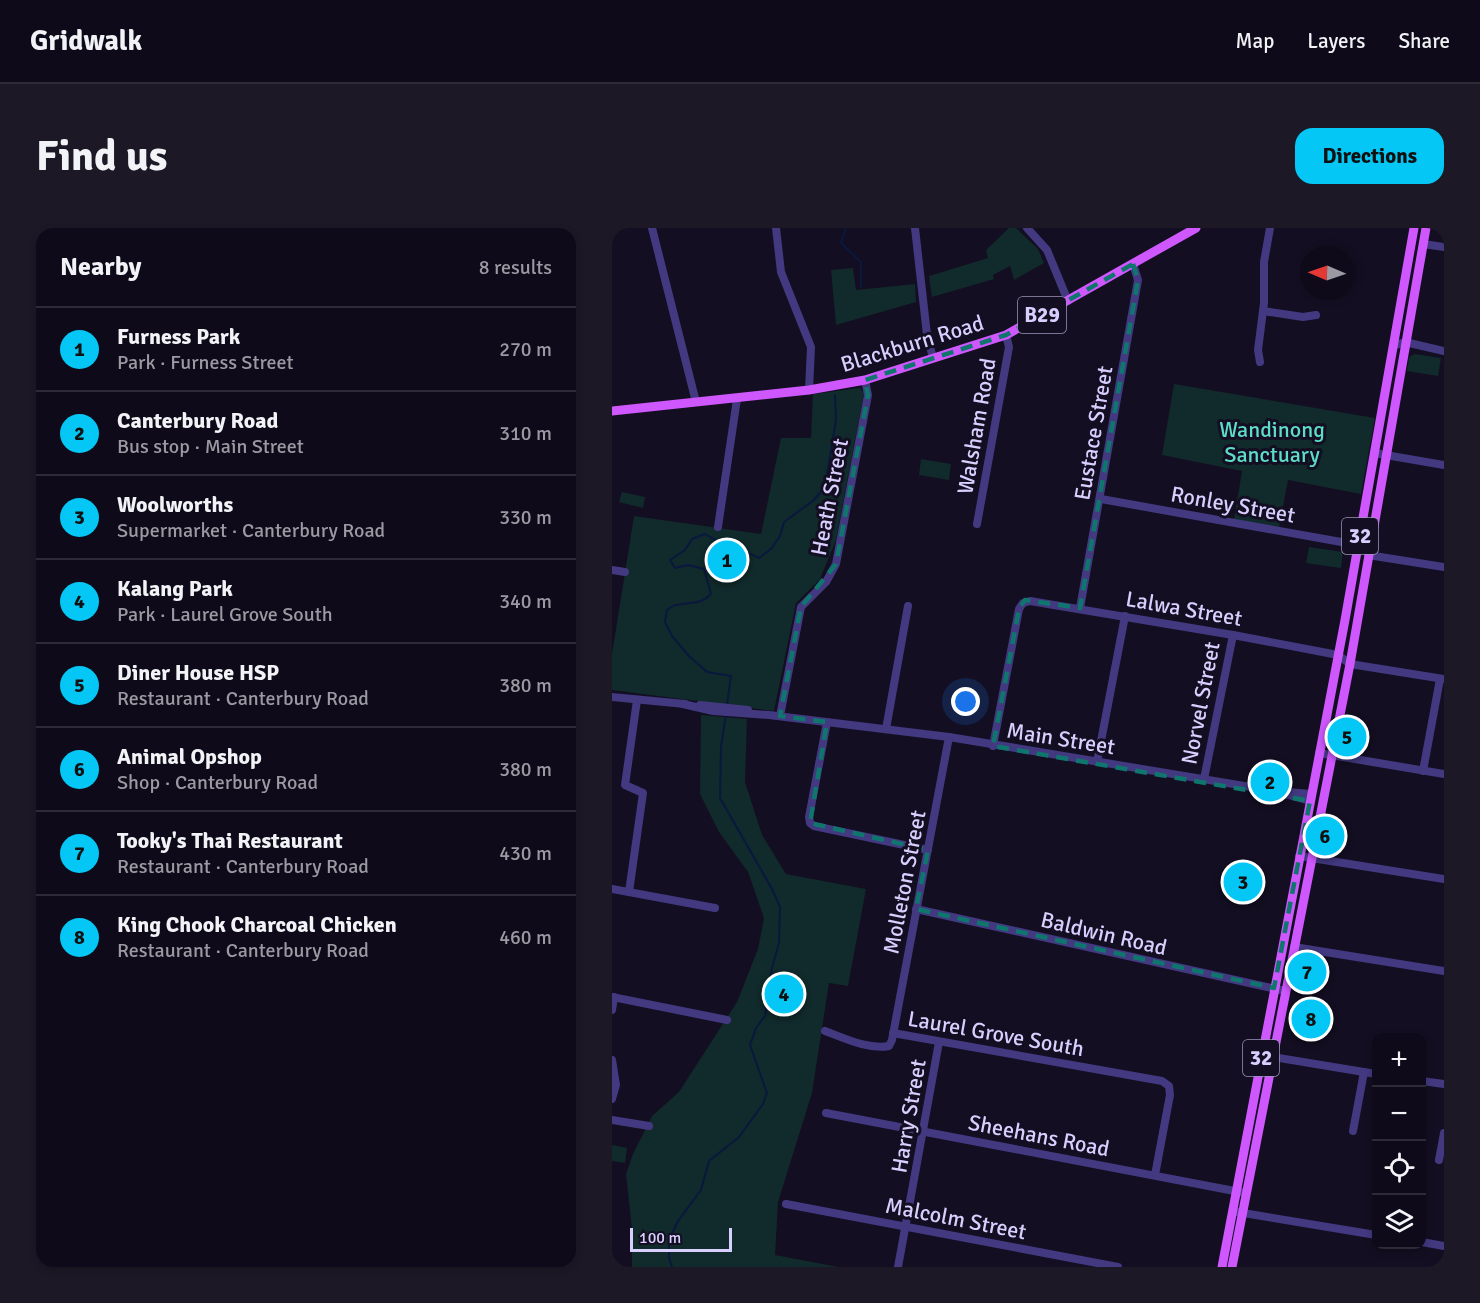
<!DOCTYPE html>
<meta charset="utf-8">
<style>
body{margin:0;font-family:Signika,sans-serif;background:#1c1826;color:#f1f3f6}
.controls{position:absolute;right:18px;bottom:18px;display:grid;overflow:hidden;border-radius:12px;box-shadow:0 3px 9px #0003}
.controls button{width:54px;height:54px;display:grid;place-items:center;padding:0;border:0;border-bottom:2px solid #2e2b38;background:#0e0a19;color:#f1f3f6;font:30px sans-serif}
.compass{position:absolute;left:688px;top:18px;width:54px;height:54px;border-radius:50%;background:#0e0a19;box-shadow:0 3px 9px #0003;rotate:272deg}
.scale{position:absolute;left:18px;bottom:15px;width:102px;box-sizing:border-box;padding-left:6px;border:3px solid #d8cffe;border-top:0;font-size:16px;line-height:21px;white-space:nowrap;color:#d8cffe;-webkit-text-stroke:4px #130e21;paint-order:stroke}
.you{position:absolute;left:354px;top:474px;width:21px;height:21px;margin:-15px;border:4px solid #fff;border-radius:50%;background:#1a73e8;box-shadow:0 0 0 9px #1a73e833}
.badge{display:grid;place-items:center;width:39px;height:39px;border-radius:50%;background:#04c7f5;color:#111;font-size:20px;font-weight:700}
.pin{position:absolute;translate:-50% -50%;border:3px solid #fff;box-shadow:0 2px 6px #0006}
.list{margin:0;padding:0;list-style:none}
h2{display:flex;justify-content:space-between;align-items:center;height:78px;margin:0;padding:0 24px;font-size:26px}
h2 small{font-size:20px;font-weight:400;color:#9b9aa2}
.list li{display:grid;grid-template-columns:39px 1fr auto;gap:18px;align-items:center;box-sizing:border-box;height:84px;padding:0 24px;border-top:2px solid #2e2b38}
.list b{display:block;font-size:22px;white-space:nowrap}
.list p{margin:0;font-size:20px;white-space:nowrap;color:#9b9aa2}
.list em{font-size:20px;font-style:normal;color:#9b9aa2}
.icon{flex:none;width:33px;height:33px;fill:none;stroke:currentColor;stroke-width:2;stroke-linecap:round;stroke-linejoin:round}
.map{position:relative;flex:none;width:832px;height:1039px;overflow:hidden;border-radius:18px}
header{display:flex;align-items:center;gap:36px;box-sizing:border-box;height:84px;padding:0 30px;background:#0e0a19;border-bottom:2px solid #2e2b38}
header strong{font-size:28px}
nav{display:flex;gap:33px;margin-inline-start:auto;font-size:21px}
.intro{display:flex;align-items:center;justify-content:space-between;box-sizing:border-box;height:144px;padding:0 36px}
h1{margin:0;font-size:42px}
.button{padding:15px 27px;border-radius:18px;background:#04c7f5;color:#111;font-size:21px;font-weight:700}
main{display:flex;gap:36px;padding:0 36px}
aside{flex:1;background:#0e0a19;border-radius:18px;box-shadow:0 3px 9px #0003}
.map>svg:first-child{display:block}
.green{fill:#112a2b}
.lines{fill:none;stroke-linecap:round;stroke-linejoin:round}
.stream{stroke:#0a183e;stroke-width:2}
.minor{stroke:#423980;stroke-width:8}
.major{stroke:#ce57fd;stroke-width:9}
.marked{fill:none;stroke:#0f766e;stroke-width:4.5;stroke-dasharray:12 8;stroke-linejoin:round}
.labels{text-anchor:middle;stroke-width:6;stroke-linejoin:round;paint-order:stroke}
.shield{fill:#130e21;stroke:#9d95bc;stroke-width:1.5}
.shield-label{font-size:21px;font-weight:bold;fill:#d8cffe}
.street-label{font-size:22px;fill:#d8cffe;stroke:#130e21}
.park-label{font-size:22px;fill:#5cddc9;stroke:#130e21}
</style>
<header>
<strong>Gridwalk</strong>
<nav><a>Map</a><a>Layers</a><a>Share</a></nav>
</header>
<div class="intro"><h1>Find us</h1><a class="button">Directions</a></div>
<main>
<aside>
<h2>Nearby<small>8 results</small></h2>
<ul class="list">
<li><span class="badge">1</span><div><b>Furness Park</b><p>Park · Furness Street</p></div><em>270 m</em></li>
<li><span class="badge">2</span><div><b>Canterbury Road</b><p>Bus stop · Main Street</p></div><em>310 m</em></li>
<li><span class="badge">3</span><div><b>Woolworths</b><p>Supermarket · Canterbury Road</p></div><em>330 m</em></li>
<li><span class="badge">4</span><div><b>Kalang Park</b><p>Park · Laurel Grove South</p></div><em>340 m</em></li>
<li><span class="badge">5</span><div><b>Diner House HSP</b><p>Restaurant · Canterbury Road</p></div><em>380 m</em></li>
<li><span class="badge">6</span><div><b>Animal Opshop</b><p>Shop · Canterbury Road</p></div><em>380 m</em></li>
<li><span class="badge">7</span><div><b>Tooky's Thai Restaurant</b><p>Restaurant · Canterbury Road</p></div><em>430 m</em></li>
<li><span class="badge">8</span><div><b>King Chook Charcoal Chicken</b><p>Restaurant · Canterbury Road</p></div><em>460 m</em></li>
</ul>
</aside>
<div class="map">
<svg width="832" height="1039" viewBox="0 0 832 1039">
<rect width="100%" height="100%" fill="#130e21"/>
<g class="green">
<polygon points="397,0 404,0 426,21 432,35 402,52 398,38 381,47 382,51 320,69 317,48 376,30 374,22"/>
<polygon points="241,40 244,62 303,56 304,74 224,97 219,42"/>
<polygon points="803,126 829,130 826,148 795,143 797,129"/>
<polygon points="562,156 763,190 749,266 676,252 667,300 622,291 630,243 550,227"/>
<polygon points="248,160 252,165 224,312 208,351 184,375 162,483 0,462 0,426 22,288 149,306 169,210 199,210 201,166"/>
<polygon points="309,231 339,236 337,252 307,247"/>
<polygon points="10,264 33,269 31,280 7,274"/>
<polygon points="697,319 731,324 729,340 694,335"/>
<polygon points="89,487 135,491 133,554 150,607 174,646 254,661 236,758 217,755 200,865 166,974 163,1027 226,1039 20,1039 20,1001 14,946 21,926 40,888 67,864 125,774 146,721 152,690 136,644 107,604 88,566"/>
<polygon points="0,917 15,920 13,935 0,933"/>
</g>
<g class="lines">
<g class="stream">
<polyline points="234,0 229,15 249,34 249,59"/>
<path d="M115,477l4,-29 -24,-4 -18,-16 -17,-20 -7,-14 2,-12c3,-2 6,-5 9,-5 13,-3 25,0 35,-11l-7,-25 -16,-4 -13,3 -5,-8 15,-10 7,-11 13,-5c17,11 36,15 54,24l12,-9 9,-13 4,-14 30,-22 11,-13 11,-67 -1,-25"/>
<polyline points="60,1039 57,1030 57,1012 66,993 89,962 97,933 127,909 151,876 155,865 138,817 144,800 153,788 160,740 167,715 168,679 160,661 108,570 109,519 114,485"/>
</g>
<g class="minor">
<polyline points="40,0 84,174"/>
<polyline points="164,0 169,44 199,119 197,162"/>
<polyline points="303,0 315,107 321,130"/>
<polyline points="415,0 435,22 456,73"/>
<polyline points="811,16 832,19"/>
<polyline points="651,83 691,89 704,87"/>
<polyline points="781,118 793,114 832,123"/>
<polyline points="648,134 646,122 652,75 652,34 658,0"/>
<polyline points="762,225 832,237"/>
<polyline points="489,271 746,317"/>
<polyline points="365,296 397,119 394,107"/>
<polyline points="106,299 125,171"/>
<polyline points="756,327 832,339"/>
<polyline points="0,342 13,344"/>
<polyline points="468,380 526,52 521,36"/>
<polyline points="0,469 73,476"/>
<polyline points="71,476 101,483 157,487 337,509 663,563 699,566"/>
<polyline points="88,477 136,482"/>
<polyline points="168,488 189,379 214,354 224,336 256,167 253,152"/>
<polyline points="215,494 197,589 198,595 202,598 316,622"/>
<polyline points="274,501 296,378"/>
<polyline points="381,518 407,381 411,375 418,373 621,407 726,427 738,436 832,451"/>
<polyline points="707,525 832,546"/>
<polyline points="485,534 513,388"/>
<polyline points="811,543 828,451"/>
<polyline points="592,551 621,407"/>
<polyline points="673,566 698,573"/>
<polyline points="687,628 832,651"/>
<polyline points="0,661 103,680"/>
<polyline points="17,664 31,565 13,557 25,472"/>
<polyline points="304,681 673,763"/>
<polyline points="682,719 832,743"/>
<polyline points="0,769 115,792"/>
<polyline points="0,782 2,769"/>
<path d="M213,803c19,7 43,19 64,15l3,-6 57,-303"/>
<polyline points="281,805 550,853 557,858 558,867 543,947"/>
<polyline points="649,827 764,846"/>
<polyline points="0,832 4,857 0,871"/>
<polyline points="810,853 832,856"/>
<polyline points="214,885 633,965"/>
<polyline points="0,892 37,898"/>
<polyline points="741,903 752,844"/>
<polyline points="827,932 832,905"/>
<polyline points="174,976 506,1039"/>
<polyline points="625,984 764,1007"/>
<polyline points="810,1014 832,1018"/>
<polyline points="286,1039 327,814"/>
</g>
<g class="major">
<polyline points="0,183 197,162 253,152 394,107 584,0"/>
<polyline points="610,1039 733,392 802,0"/>
<polyline points="620,1039 738,436 814,0"/>
</g>
</g>
<path class="marked" d="M521,36l5,16 -58,328 -55,-8 -6,9 -26,137 317,55 -36,187 -358,-79 12,-59 -118,-27 17,-101 -47,-6 21,-109 35,-43 32,-169 -3,-15 141,-45z"/>
<g class="labels">
<g class="shield">
<rect x="406" y="69" width="48" height="36" rx="4.5"/>
<rect x="730" y="290" width="36" height="36" rx="4.5"/>
<rect x="631" y="812" width="36" height="36" rx="4.5"/>
</g>
<g class="shield-label">
<text x="430" y="94">B29</text>
<text x="748" y="315">32</text>
<text x="649" y="837">32</text>
</g>
<g class="street-label">
<text transform="translate(300 115) rotate(-17)" y="8">Blackburn Road</text>
<text transform="translate(364 198) rotate(-80)" y="8">Walsham Road</text>
<text transform="translate(481 205) rotate(-80)" y="8">Eustace Street</text>
<text transform="translate(217 269) rotate(-79)" y="8">Heath Street</text>
<text transform="translate(621 276) rotate(10)" y="8">Ronley Street</text>
<text transform="translate(572 380) rotate(10)" y="8">Lalwa Street</text>
<text transform="translate(588 475) rotate(-79)" y="8">Norvel Street</text>
<text transform="translate(449 510) rotate(9)" y="8">Main Street</text>
<text transform="translate(292 654) rotate(-79)" y="8">Molleton Street</text>
<text transform="translate(492 705) rotate(13)" y="8">Baldwin Road</text>
<text transform="translate(384 805) rotate(10)" y="8">Laurel Grove South</text>
<text transform="translate(296 888) rotate(-80)" y="8">Harry Street</text>
<text transform="translate(427 907) rotate(11)" y="8">Sheehans Road</text>
<text transform="translate(344 990) rotate(11)" y="8">Malcolm Street</text>
</g>
<g class="park-label">
<text x="660" y="209">Wandinong<tspan x="660" dy="25">Sanctuary</tspan></text>
</g>
</g>
</svg>
<div class="controls">
<button>+</button>
<button>−</button>
<button><svg class="icon" aria-label="locate" viewBox="0 0 24 24"><circle cx="12" cy="12" r="6"/><path d="M12 2v4M12 18v4M2 12h4M18 12h4"/></svg></button>
<button><svg class="icon" aria-label="layers" viewBox="0 0 24 24"><path d="M12 4l9 5-9 5-9-5zM3 14l9 5 9-5"/></svg></button>
</div>
<svg class="compass" viewBox="-18 -18 36 36"><path d="M0-13l5 13h-10z" fill="#e53935"/><path d="M0 13l5-13h-10z" fill="#9b9aa2"/></svg>
<div class="scale">100 m</div>
<div class="you"></div>
<div class="pin badge" style="left:115px;top:332px">1</div>
<div class="pin badge" style="left:658px;top:554px">2</div>
<div class="pin badge" style="left:631px;top:654px">3</div>
<div class="pin badge" style="left:172px;top:766px">4</div>
<div class="pin badge" style="left:735px;top:509px">5</div>
<div class="pin badge" style="left:713px;top:608px">6</div>
<div class="pin badge" style="left:695px;top:744px">7</div>
<div class="pin badge" style="left:699px;top:791px">8</div>
</div>
</main>
